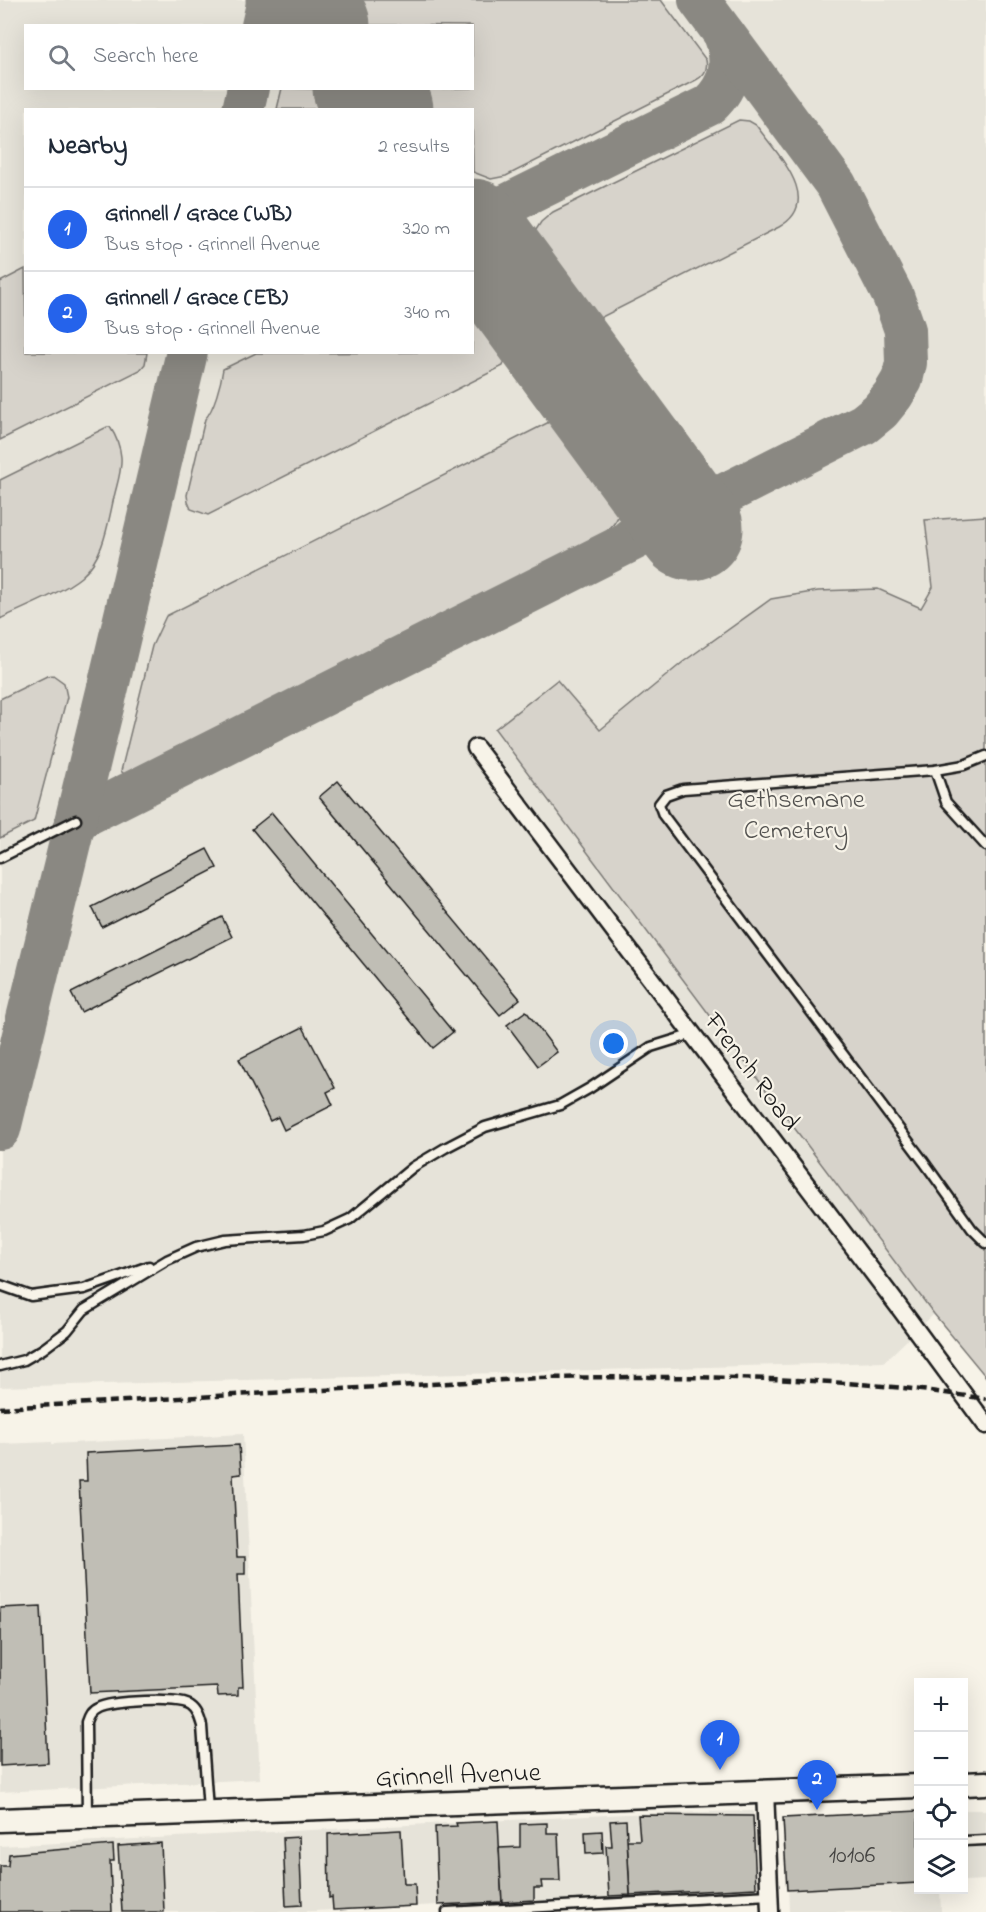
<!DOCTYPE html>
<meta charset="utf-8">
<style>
body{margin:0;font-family:"Indie Flower",sans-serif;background:#f6f6f7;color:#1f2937}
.controls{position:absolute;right:18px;bottom:18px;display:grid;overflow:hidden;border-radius:0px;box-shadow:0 6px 24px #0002}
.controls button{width:54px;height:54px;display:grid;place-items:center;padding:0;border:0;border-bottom:2px solid #e0e1e3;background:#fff;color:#1f2937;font:30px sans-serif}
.you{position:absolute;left:614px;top:1044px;width:21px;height:21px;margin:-15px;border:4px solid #fff;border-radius:50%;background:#1a73e8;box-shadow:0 0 0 9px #1a73e833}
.badge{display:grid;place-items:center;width:39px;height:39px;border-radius:50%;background:#2563eb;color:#fff;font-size:20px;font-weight:700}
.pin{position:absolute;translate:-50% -50px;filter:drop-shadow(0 2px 3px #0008)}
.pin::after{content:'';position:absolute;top:32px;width:21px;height:18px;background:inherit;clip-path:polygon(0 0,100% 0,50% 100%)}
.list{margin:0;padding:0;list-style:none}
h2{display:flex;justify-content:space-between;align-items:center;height:78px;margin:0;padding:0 24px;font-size:26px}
h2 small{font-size:20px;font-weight:400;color:#747a83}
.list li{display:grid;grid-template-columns:39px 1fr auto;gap:18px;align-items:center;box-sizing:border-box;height:84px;padding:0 24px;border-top:2px solid #e0e1e3}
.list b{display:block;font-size:22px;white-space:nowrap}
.list p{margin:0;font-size:20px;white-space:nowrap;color:#747a83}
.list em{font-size:20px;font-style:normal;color:#747a83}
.icon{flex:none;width:33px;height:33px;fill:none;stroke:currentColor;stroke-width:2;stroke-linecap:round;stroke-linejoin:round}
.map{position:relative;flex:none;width:986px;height:1912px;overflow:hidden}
.search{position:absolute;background:#fff;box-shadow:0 6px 24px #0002;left:24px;top:24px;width:450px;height:66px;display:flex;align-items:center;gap:15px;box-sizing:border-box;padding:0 21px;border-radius:0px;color:#747a83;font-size:22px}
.panel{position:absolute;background:#fff;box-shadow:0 6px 24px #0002;left:24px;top:108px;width:450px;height:246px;border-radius:0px}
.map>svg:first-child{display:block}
.built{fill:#e6e3d9;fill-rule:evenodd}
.green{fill:#d7d3cb;stroke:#7a7874;stroke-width:1.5}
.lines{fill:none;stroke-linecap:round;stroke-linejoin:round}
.taxiway{stroke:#8a8882;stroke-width:42}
.runway{stroke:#8a8882;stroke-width:105}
.building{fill:#c0beb5;stroke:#1c1c1c;stroke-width:1.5}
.lane-casing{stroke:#1c1c1c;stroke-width:13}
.street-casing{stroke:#1c1c1c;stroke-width:21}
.secondary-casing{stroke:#1c1c1c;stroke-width:27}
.lane{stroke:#f7f3e8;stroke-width:8}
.street{stroke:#f7f3e8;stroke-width:16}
.secondary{stroke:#f7f3e8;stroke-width:22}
.rail{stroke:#1c1c1c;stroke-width:4.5;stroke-dasharray:9 4.5;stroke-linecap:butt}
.labels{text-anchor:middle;stroke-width:4.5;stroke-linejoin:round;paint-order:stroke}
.number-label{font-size:24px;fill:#454442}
.park-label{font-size:27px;fill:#545351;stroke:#f7f3e8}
.street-label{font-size:27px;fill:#1c1c1c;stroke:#f7f3e8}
</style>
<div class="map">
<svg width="986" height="1912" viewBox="0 0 986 1912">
<rect width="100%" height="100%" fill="#f7f3e8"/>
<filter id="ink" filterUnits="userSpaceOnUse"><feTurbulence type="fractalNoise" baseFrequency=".0167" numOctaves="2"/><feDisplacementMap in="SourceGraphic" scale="12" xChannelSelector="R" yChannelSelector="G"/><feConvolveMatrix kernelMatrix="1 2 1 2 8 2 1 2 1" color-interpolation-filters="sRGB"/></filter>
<g filter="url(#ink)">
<g class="built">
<path d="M0,0h986v516l-61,4 8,67 -12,21 -43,-19 -60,2 -47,8 -88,63 -84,68 -104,-1 439,585 -50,48 -884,25zM26,26h446v62h-446zM26,110h446v242h-446z"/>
<polygon points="243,1434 260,1779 0,1792 0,1444 52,1442 52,1444"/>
<polygon points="964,1810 986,1810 986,1880 964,1881"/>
<polygon points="753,1811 758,1893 502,1902 293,1912 0,1912 0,1846 626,1814"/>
<polygon points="918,1812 918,1890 940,1890 941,1912 789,1912 786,1817"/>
</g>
<g class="green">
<path d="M342,0h319l45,60c2,9 -2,16 -10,20l-190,96 -15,3 -18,-7 -1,-62 -48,-1 -16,-20 64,-1v-62l-111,-1z"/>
<polygon points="282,88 318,89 333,109 277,109"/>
<path d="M739,120l10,1 7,4c19,27 70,76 23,102l-179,91 -28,-8 -38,-53 -2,-12 2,-12 7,-11 12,-10z"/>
<polygon points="25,269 26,352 147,353 145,364 140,370 0,440 0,282"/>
<path d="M473,297l37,49 -7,20 -295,149 -17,-6 -3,-7 -1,-7 18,-76c9,-9 16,-36 18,-50l33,-16 216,-1z"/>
<path d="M563,415c11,15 22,30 33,45 20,26 40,50 6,75l-478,239 -3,-3 31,-125 14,-30z"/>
<path d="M107,427h3c6,9 10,19 11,30 1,12 -3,24 -6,36 -7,28 -10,64 -34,84 -18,15 -58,31 -81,42v-139z"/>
<polygon points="986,516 986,1377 934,1314 495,729 557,680 600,730 683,662 771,599 818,591 878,589 921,608 933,587 925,520"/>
<polygon points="53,675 64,683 67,697 34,821 0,838 0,699 47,676"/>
</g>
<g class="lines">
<g class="taxiway">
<polyline points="262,26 268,0"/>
<polyline points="243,110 248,88"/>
<path d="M472,222l237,-117c22,-20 25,-44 15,-71"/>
<path d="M627,542c23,-19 33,-34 27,-64"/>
<polyline points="76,820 864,424 880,411 893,395 902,380 906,363 905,330 893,296 836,185 699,0"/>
<polyline points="0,1129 108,687 187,352"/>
</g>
<g class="runway">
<polyline points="298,0 318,26"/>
<polyline points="365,88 381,110"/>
<polyline points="472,231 691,528"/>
</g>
</g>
<g class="building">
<polygon points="338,781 520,999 500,1015 319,797"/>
<polygon points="272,813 453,1032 433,1048 252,829"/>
<polygon points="207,849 217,868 102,927 92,907"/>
<polygon points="222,917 232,937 81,1012 71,993"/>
<polygon points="526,1011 557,1052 538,1066 507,1025"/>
<polygon points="303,1027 335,1088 327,1092 333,1105 284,1130 278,1117 270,1121 239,1059"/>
<polygon points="239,1445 241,1474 233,1475 237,1557 245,1557 245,1574 238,1574 243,1687 238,1687 238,1695 218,1696 217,1687 90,1693 79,1481 87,1481 86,1453"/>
<polygon points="41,1606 48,1763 0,1766 0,1608"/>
<polygon points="918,1811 918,1883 787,1890 783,1818"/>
<polygon points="638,1815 753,1816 756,1888 630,1895 627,1840 640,1840"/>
<polygon points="626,1820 630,1895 609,1896 606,1846 612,1846 610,1821"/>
<polygon points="498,1821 502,1902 438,1905 435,1827 457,1826 456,1823"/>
<polygon points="547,1823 547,1833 558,1833 560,1881 541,1881 542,1888 534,1888 534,1900 502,1902 499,1848 520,1847 520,1824"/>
<polygon points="400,1830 401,1830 404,1884 415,1884 416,1906 333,1910 332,1897 329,1898 328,1834"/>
<polygon points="602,1831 603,1853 586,1854 585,1832"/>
<polygon points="299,1837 302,1905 286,1906 283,1838"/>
<polygon points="161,1843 164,1912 122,1912 118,1846"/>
<polygon points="113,1845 114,1861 110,1861 112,1912 0,1912 0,1866 8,1866 9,1854"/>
</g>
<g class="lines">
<defs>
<g id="lane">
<polyline points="986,756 964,765 935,770 683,789 666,795 659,804 663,815 924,1162 972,1229 986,1243"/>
<polyline points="935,770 946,802 986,846"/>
<polyline points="0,858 76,820"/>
<polyline points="0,1285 31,1296 53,1293 84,1289 149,1266"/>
<polyline points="0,1366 24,1360 43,1349 67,1331 84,1310 167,1260 196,1247 225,1240 304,1235 324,1231 350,1219 413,1167 445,1148 485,1127 560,1105 590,1088 651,1047 693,1034"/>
<path d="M87,1816l-1,-94c2,-6 4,-11 11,-14 12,-7 82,-11 94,-2 7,5 9,13 11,20l6,84"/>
<polyline points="964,1841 986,1840"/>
<polyline points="447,1912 770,1895"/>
</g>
<g id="street">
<polyline points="476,748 899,1307 986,1425"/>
<polyline points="765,1790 770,1912"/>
</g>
<g id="secondary">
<polyline points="964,1784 986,1783"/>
<polyline points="0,1820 918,1786"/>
</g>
</defs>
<use href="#lane" class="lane-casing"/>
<use href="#street" class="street-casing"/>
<use href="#secondary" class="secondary-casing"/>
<use href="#lane" class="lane"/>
<use href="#street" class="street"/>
<use href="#secondary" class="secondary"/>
<path class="rail" d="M0,1408l537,-30c150,-2 301,-3 449,21"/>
</g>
</g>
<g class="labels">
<g class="number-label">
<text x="852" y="1862">10106</text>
</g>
<g class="park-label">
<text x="796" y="807">Gethsemane<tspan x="796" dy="31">Cemetery</tspan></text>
</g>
<g class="street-label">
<text transform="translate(753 1071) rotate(53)" y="9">French Road</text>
<text transform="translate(458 1774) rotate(-2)" y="9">Grinnell Avenue</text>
</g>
</g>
</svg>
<div class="controls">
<button>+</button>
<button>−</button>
<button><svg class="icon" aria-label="locate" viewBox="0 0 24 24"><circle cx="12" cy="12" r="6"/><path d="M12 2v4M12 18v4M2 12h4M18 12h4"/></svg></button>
<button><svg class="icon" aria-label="layers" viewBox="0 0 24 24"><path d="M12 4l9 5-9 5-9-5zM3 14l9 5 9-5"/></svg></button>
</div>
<div class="you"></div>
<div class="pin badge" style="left:720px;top:1770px">1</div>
<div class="pin badge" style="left:817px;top:1810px">2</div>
<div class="search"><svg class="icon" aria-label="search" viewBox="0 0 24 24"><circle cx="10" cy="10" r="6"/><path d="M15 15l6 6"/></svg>Search here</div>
<section class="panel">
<h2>Nearby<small>2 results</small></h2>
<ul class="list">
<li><span class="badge">1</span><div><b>Grinnell / Grace (WB)</b><p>Bus stop · Grinnell Avenue</p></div><em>320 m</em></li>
<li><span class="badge">2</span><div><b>Grinnell / Grace (EB)</b><p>Bus stop · Grinnell Avenue</p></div><em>340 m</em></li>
</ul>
</section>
</div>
